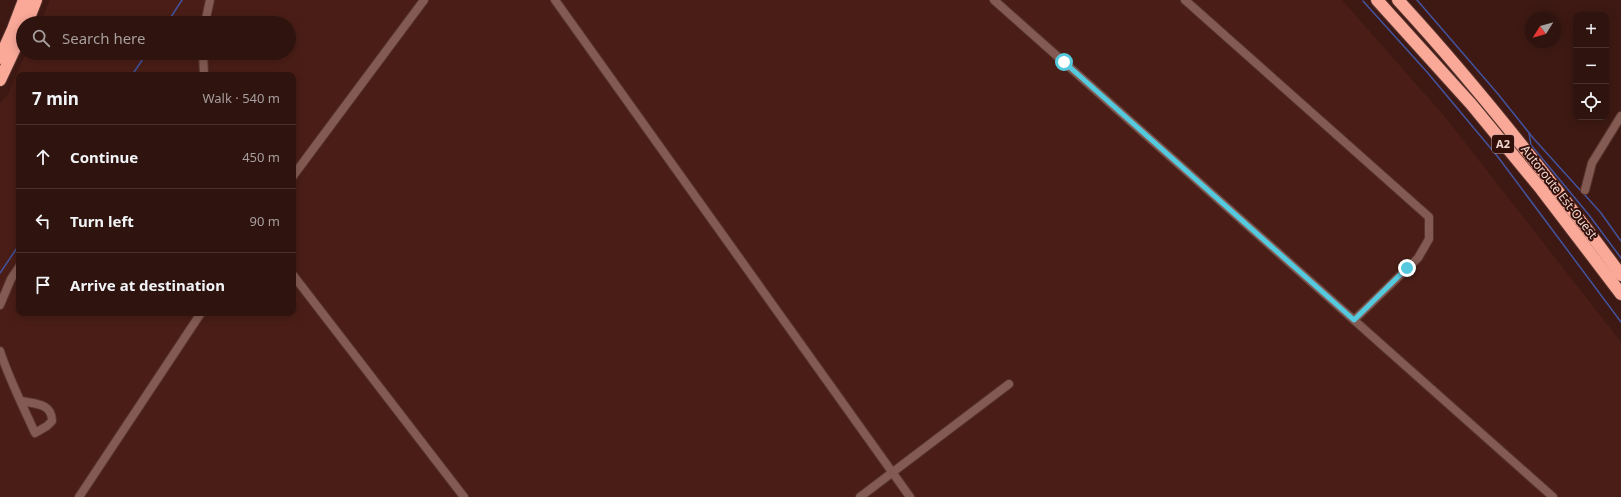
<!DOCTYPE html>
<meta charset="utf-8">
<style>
body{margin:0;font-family:"Noto Sans",sans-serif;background:#3a201c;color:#f1f3f6}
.controls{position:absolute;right:12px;top:12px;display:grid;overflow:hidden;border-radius:8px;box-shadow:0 2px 10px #0003}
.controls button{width:36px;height:36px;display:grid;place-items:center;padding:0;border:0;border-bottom:1px solid #49322e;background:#2e130e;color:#f1f3f6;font:20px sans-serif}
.compass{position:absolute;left:1525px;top:12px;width:36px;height:36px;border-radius:50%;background:#2e130e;box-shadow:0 2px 10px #0003;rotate:233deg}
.stop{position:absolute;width:12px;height:12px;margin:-9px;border:3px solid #55cadf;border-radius:50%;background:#fff}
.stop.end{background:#55cadf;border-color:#fff;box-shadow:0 1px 4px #0008}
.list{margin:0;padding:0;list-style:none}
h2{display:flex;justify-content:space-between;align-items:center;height:52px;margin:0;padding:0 16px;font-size:17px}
h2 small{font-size:13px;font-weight:400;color:#a79e9e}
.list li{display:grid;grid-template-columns:26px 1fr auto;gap:12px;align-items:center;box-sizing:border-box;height:64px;padding:0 16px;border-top:1px solid #49322e}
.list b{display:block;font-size:15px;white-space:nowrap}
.list em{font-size:13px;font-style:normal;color:#a79e9e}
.icon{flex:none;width:22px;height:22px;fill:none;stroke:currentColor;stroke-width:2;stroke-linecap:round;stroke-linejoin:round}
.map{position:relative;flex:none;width:1621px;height:497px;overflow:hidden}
.search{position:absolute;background:#2e130e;box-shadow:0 2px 10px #0003;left:16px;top:16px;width:280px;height:44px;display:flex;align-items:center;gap:10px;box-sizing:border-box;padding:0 14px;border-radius:22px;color:#a79e9e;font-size:15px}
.panel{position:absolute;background:#2e130e;box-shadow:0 2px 10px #0003;left:16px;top:72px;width:280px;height:244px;border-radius:8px}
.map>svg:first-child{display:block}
.built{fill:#4a1e16;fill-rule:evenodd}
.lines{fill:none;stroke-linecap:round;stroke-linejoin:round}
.stream{stroke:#42539f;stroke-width:1.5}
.minor-casing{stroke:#57342e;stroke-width:10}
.highway-casing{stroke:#57342e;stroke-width:14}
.minor{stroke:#845b53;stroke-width:8}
.highway{stroke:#faa999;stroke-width:12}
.route{stroke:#55cadf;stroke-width:5}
.labels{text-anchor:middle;stroke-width:4;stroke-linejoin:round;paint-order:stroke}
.shield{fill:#330f0a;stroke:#b99c97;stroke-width:1}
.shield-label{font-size:11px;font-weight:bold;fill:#f2d9d3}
.street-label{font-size:12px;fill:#f2d9d3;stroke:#330f0a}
</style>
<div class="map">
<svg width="1621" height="497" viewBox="0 0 1621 497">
<rect width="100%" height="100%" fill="#3e1913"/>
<path class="built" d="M50,0h1292l103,117 176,225v155h-1621v-393l8,-10 18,-41h263v-30h-249zM19,75h274v238h-274z"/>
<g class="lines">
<g class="stream">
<polyline points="1417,0 1498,94 1534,139 1581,191"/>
<polyline points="1363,1 1427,72 1498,157 1621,322"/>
<polyline points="167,23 182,0"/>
<polyline points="132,75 147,53"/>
<polyline points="1529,133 1531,145 1589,215 1621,258"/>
<polyline points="1584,194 1601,213 1621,241"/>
<polyline points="0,273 19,245"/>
</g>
<defs>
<g id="minor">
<polyline points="555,0 910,497"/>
<polyline points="994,0 1553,497"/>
<polyline points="1185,0 1429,217 1429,239 1418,258 1354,320"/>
<polyline points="205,23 210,0"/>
<polyline points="203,53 204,75"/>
<polyline points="293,176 424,0"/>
<polyline points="1585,190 1592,163 1621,116"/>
<polyline points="293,275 464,497"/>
<polyline points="0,305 11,279 19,267"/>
<path d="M0,351c9,28 23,55 35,82l12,-7 5,-5c0,-18 -17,-17 -31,-20"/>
<polyline points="79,497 201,313"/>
<polyline points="860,497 1009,384"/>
</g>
<g id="highway">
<polyline points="1377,0 1471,104 1541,189 1621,294"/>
<path d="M1398,0c80,87 153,180 223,275"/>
<polyline points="27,23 36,0"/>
<polyline points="0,58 13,29 24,0"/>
<polyline points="0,80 23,31"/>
</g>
</defs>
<use href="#minor" class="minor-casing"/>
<use href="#highway" class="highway-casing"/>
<use href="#minor" class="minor"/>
<use href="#highway" class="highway"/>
</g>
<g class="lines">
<polyline class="route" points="1064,62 1354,320 1407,268"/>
</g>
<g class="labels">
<rect class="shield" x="1492" y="135" width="22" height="18" rx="3"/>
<g class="shield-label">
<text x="1503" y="148">A2</text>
</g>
<g class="street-label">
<text transform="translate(1559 192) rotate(52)" y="4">Autoroute Est-Ouest</text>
</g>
</g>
</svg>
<div class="controls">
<button>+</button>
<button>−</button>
<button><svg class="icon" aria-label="locate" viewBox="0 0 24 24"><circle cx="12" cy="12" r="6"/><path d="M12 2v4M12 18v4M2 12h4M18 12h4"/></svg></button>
</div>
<svg class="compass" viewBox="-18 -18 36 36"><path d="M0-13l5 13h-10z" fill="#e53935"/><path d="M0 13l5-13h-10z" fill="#a79e9e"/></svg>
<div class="stop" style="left:1064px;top:62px"></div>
<div class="stop end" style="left:1407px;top:268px"></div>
<div class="search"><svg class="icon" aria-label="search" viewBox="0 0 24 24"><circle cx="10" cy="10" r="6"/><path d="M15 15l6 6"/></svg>Search here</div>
<section class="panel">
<h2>7 min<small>Walk · 540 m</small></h2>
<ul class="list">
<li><svg class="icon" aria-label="ahead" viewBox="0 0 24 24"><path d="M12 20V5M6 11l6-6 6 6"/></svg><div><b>Continue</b></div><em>450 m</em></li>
<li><svg class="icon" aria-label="left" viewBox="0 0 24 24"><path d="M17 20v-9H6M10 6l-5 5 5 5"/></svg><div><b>Turn left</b></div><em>90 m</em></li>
<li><svg class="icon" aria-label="arrive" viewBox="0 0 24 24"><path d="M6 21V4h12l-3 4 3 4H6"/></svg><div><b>Arrive at destination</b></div></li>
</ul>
</section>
</div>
